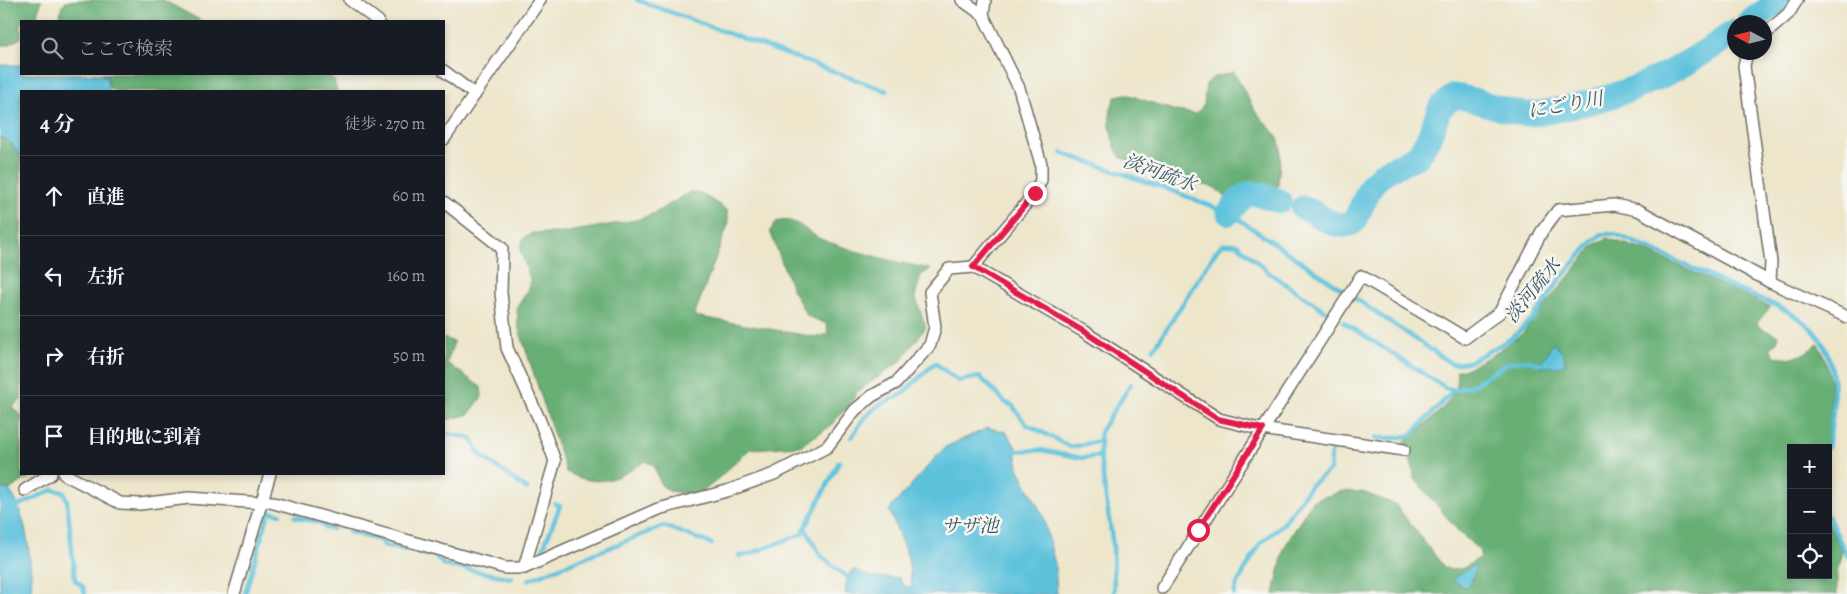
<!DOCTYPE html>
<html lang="ja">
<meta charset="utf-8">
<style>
body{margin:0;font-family:Alegreya,"Noto Serif JP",serif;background:#20242c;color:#f1f3f6}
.controls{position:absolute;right:15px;bottom:15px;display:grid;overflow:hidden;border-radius:0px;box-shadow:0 2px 8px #0003}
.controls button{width:45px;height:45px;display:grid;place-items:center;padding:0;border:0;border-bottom:1px solid #363941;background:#171b24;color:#f1f3f6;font:25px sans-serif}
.compass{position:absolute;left:1727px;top:15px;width:45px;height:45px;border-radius:50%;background:#171b24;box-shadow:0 2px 8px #0003;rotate:277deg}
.stop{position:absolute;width:15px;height:15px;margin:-11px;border:4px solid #e11d48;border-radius:50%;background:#fff}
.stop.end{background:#e11d48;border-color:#fff;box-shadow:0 1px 5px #0008}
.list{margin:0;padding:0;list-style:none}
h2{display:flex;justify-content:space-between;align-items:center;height:65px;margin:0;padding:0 20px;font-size:21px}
h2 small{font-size:16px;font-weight:400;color:#9ea1a6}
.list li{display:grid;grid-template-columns:32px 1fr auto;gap:15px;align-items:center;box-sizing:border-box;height:80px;padding:0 20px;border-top:1px solid #363941}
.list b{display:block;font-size:19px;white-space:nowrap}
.list em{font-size:16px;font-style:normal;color:#9ea1a6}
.icon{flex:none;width:28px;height:28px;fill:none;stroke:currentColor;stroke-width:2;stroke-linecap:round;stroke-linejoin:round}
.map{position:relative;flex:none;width:1847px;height:594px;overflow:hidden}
.search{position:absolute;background:#171b24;box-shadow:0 2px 8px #0003;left:20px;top:20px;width:425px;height:55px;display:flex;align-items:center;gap:12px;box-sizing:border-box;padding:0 18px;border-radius:0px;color:#9ea1a6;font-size:19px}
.panel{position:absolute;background:#171b24;box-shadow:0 2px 8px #0003;left:20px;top:90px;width:425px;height:385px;border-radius:0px}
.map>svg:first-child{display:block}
.forest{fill:#67af75;stroke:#496d50}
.water{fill:#5fc2dd;stroke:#457684}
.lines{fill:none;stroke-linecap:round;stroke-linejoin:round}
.stream{stroke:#5fc2dd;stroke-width:4.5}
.river{stroke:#5fc2dd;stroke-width:25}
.street-casing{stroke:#6f6c63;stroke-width:14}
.street{stroke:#fff;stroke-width:11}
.route{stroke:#e11d48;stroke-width:6}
.labels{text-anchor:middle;stroke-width:5;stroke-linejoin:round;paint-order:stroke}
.water-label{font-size:19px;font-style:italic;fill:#3b5860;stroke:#f6f6f2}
</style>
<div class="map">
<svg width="1847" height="594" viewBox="0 0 1847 594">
<rect width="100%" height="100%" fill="#f6f6f2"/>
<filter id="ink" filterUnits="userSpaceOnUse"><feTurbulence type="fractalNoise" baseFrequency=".02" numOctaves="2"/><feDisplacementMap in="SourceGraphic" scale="10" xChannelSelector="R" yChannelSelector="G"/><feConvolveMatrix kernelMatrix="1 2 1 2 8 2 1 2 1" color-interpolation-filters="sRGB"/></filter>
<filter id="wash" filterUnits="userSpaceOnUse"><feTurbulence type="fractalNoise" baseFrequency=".0096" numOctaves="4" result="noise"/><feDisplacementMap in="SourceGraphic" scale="20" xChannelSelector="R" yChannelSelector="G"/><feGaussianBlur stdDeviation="1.12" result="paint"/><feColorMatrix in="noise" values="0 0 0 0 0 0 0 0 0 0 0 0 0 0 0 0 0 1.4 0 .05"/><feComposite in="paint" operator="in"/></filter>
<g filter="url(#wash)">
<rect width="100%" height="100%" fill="#ede6cb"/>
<g class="forest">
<polygon points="0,0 42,0 35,21 21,21 21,38 8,45 0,45"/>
<path d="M79,0h84l39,21h-143c3,-17 1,-20 20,-21z"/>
<path d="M1234,72l21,39 22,25 4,11 -3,39 -36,25 -28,-24 -41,-8 -53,-22c-10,-19 -15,-41 -4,-61l10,-2 50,17 20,3 8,-9 2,-21 8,-7z"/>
<polygon points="99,74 328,74 334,80 337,91 115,91 110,88 107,77"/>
<polygon points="0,136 11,143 21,157 21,400 15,404 13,409 21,415 21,474 34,474 9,490 0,488"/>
<path d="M690,192l11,1 26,17 2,12 -35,94 122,21 12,-3 -1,-10 -20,-8 -15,-27 -22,-58 6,-9c20,-7 30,11 47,18 35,13 72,22 108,29l-10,6 -6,21 11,31 -25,34 -44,31 -6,11 -22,24 -29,19 -50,3 -40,37 -9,6 -11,2 -21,-3 -8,-6 -7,-19 -8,-5c-30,18 -45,28 -80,11l-48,-146 -1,-19 12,-18 1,-10 -10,-30 3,-10 9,-6h31l73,-13 19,-7z"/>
<path d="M1607,238l37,12 126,57 -13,16 4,5 18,8 -2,6 -7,6 5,8c18,6 29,-2 43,-12 19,34 14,67 8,104h-35v127h37v-53l14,29 -5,23v20h-563l10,-46 28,-47 30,-10 20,1 33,12 49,63c14,8 25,-3 37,-10l-2,-7 -20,-18 -44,-53 -6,-26 -5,-11c13,-12 45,-34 51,-52 2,-6 1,-14 2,-20h7l30,-16 28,-20 72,-89z"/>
<polygon points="444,338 454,342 447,363 481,387 482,397 469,414 444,421"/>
</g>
<g class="water">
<polygon points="0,65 21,65 21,74 99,74 107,77 109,91 21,91 21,157 11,143 0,136"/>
<polygon points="1553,343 1564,354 1565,364 1557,367 1542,367 1540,365"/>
<polygon points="988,428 1006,432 1016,447 1018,468 1043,516 1055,564 1057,594 845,594 847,577 853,569 870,577 899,578 903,586 912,587 908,558 889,510 945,447"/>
<path d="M0,488l9,2c19,24 22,73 23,104h-32z"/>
<polygon points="1473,566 1476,567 1470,586 1463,587 1452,579"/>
</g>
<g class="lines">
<g class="stream">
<polyline points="637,0 887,91"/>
<path d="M1062,153l111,38 58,23 221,150 17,-2 43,-24 21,-20 27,-39 32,-37 10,-8h13c39,16 77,34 115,52 24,11 54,20 75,37 38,29 30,84 23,125"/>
<polyline points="1343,322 1446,388 1454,390"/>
<polyline points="1153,350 1215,253 1222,244 1237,244 1268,272 1327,312"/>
<polyline points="444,433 471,438 480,455 527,489"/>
<polyline points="852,437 865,417 879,405 901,395 935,363 958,381 980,377 1006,403 1012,405 1026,424 1071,447 1100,441"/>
<polyline points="1375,438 1398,438 1411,435 1454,390 1473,385 1508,363 1526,360 1540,364"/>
<polyline points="1016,451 1041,450 1082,458 1100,456"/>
<polyline points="18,506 52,490 64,492 67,500 75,580 83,587 85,594"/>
<polyline points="1828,516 1847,556"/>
<polyline points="295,517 322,523 326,528 333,529"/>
<polyline points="805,528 821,556 847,577"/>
<polyline points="349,532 380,540 384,546 404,550"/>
<polyline points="418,553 435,556 444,565 512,578"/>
<polyline points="540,556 560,506 555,504"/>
<polyline points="739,556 747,555 802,534 839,462"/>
<polyline points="528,580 664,526 712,544"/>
<polyline points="245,594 269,512 280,514"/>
<polyline points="1114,594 1113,546 1100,456 1100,432 1131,384"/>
<polyline points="1234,594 1237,584 1260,544 1284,523 1311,485 1330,470 1332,446"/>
</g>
<g class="river">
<polyline points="1749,22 1782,0"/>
<path d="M1303,208c18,5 32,25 51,14l18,-38 13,-12 33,-16 11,-19 11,-29 14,-12c25,3 46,15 70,18 14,1 28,-3 42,-6 67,-14 113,-37 168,-76"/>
<path d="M1229,213c19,-25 21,-22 50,-12"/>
</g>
</g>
</g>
<g filter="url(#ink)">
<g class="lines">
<defs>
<g id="street">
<polyline points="350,0 378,21"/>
<polyline points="962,0 983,15"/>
<polyline points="1764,35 1788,14 1797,0"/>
<polyline points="1747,52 1744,66 1771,262 1770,282"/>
<polyline points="444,71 474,94"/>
<polyline points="444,139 540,0"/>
<polyline points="444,202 502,248 501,293 507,348 540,421 555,461 524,568"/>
<polyline points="973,267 1035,193 1041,180 1041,164 1019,88 983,15 985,0"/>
<polyline points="64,474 120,503 140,504 189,498 262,503"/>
<polyline points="25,490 51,474"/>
<polyline points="263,500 505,568 524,568 658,509 727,491 774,474 827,447 855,410 872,396 896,383 930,345 935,327 930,292 949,269 973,267 1083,331 1219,419 1255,428 1404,450"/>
<polyline points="1162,588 1361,276 1465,338 1500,312 1542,231 1558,210 1614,205 1638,210 1770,282 1847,317"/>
<polyline points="234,594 270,474"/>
</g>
</defs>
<use href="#street" class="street-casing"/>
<use href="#street" class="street"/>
</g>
</g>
<g class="lines" filter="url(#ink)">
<polyline class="route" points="1035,193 973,267 1083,331 1218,419 1263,429 1198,530"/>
</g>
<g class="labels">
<g class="water-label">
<text transform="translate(1565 104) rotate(-10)" y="7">にごり川</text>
<text transform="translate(1160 172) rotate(20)" y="7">淡河疏水</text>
<text transform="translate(1532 290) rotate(-51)" y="7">淡河疏水</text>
<text x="970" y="532">サザ池</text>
</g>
</g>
</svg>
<div class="controls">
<button>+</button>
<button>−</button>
<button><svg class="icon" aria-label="locate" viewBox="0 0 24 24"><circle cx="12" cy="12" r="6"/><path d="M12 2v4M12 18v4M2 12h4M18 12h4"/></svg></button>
</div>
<svg class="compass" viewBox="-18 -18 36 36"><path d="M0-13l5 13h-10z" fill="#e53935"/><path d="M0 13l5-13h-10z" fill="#9ea1a6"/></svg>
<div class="stop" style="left:1198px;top:530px"></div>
<div class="stop end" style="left:1035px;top:193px"></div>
<div class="search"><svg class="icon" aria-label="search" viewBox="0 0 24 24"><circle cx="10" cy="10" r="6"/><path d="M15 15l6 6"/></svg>ここで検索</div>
<section class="panel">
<h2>4 分<small>徒歩 · 270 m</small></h2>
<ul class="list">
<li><svg class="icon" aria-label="ahead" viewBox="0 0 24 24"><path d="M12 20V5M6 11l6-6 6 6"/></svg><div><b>直進</b></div><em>60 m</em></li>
<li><svg class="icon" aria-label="left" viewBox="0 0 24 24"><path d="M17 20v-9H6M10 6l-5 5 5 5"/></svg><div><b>左折</b></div><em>160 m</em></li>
<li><svg class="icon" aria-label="right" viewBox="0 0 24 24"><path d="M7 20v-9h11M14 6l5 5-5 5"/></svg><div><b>右折</b></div><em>50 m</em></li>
<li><svg class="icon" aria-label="arrive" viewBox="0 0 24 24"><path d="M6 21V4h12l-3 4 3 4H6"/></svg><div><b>目的地に到着</b></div></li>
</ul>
</section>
</div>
